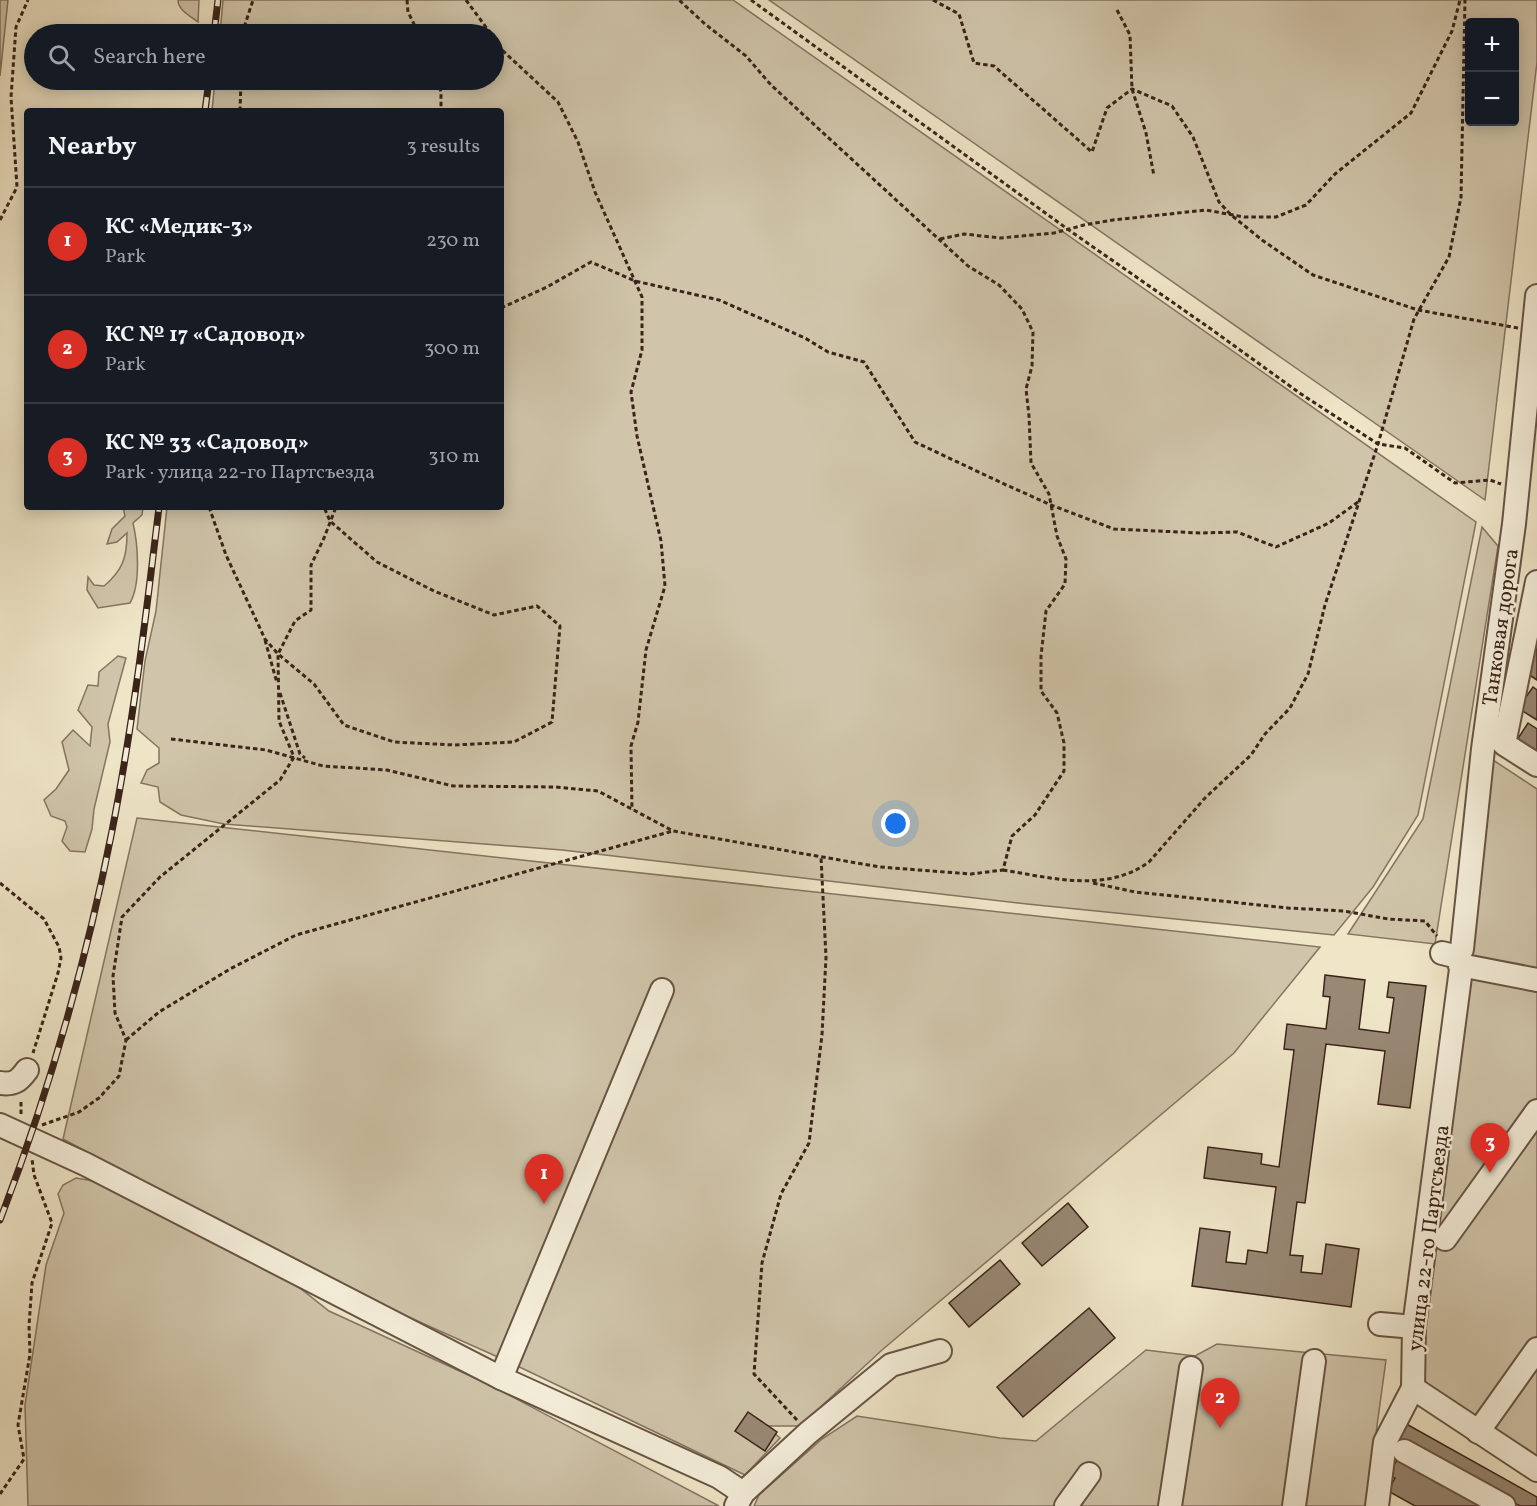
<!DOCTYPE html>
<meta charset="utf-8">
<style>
body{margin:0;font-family:Vollkorn,serif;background:#20242c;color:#f1f3f6}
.controls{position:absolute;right:18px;top:18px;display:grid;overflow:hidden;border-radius:6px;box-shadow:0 3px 15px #0003}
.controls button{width:54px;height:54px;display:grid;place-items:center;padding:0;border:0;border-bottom:2px solid #363941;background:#171b24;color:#f1f3f6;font:30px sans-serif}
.you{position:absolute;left:896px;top:824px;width:21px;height:21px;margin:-15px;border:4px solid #fff;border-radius:50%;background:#1a73e8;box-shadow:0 0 0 9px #1a73e833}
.badge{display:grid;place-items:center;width:39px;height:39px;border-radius:50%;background:#d93025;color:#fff;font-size:20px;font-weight:700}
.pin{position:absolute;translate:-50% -50px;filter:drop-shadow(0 2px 3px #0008)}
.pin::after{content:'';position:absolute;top:32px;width:21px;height:18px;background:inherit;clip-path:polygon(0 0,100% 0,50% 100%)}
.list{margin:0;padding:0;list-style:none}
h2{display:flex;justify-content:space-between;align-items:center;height:78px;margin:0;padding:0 24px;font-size:26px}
h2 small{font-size:20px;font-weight:400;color:#9ea1a6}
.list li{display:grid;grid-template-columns:39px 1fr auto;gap:18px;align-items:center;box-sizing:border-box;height:108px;padding:0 24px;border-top:2px solid #363941}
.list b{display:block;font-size:22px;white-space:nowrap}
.list p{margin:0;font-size:20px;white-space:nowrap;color:#9ea1a6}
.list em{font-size:20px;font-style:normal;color:#9ea1a6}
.icon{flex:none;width:33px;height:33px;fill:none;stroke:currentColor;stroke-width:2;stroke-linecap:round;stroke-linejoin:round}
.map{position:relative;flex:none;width:1537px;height:1506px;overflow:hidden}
.search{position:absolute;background:#171b24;box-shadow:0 3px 15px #0003;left:24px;top:24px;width:480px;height:66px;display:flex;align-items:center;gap:15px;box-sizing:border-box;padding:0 21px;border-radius:33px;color:#9ea1a6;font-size:22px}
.panel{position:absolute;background:#171b24;box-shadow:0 3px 15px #0003;left:24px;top:108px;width:480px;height:402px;border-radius:6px}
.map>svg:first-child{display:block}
.green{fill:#d0c5aa;stroke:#857462;stroke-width:1.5;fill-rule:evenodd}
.building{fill:#988874;stroke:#3a2319;stroke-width:1.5}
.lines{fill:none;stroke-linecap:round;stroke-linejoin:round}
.minor-casing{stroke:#675445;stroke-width:26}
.path{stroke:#3a2319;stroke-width:3;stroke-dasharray:4.5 3;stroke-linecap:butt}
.minor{stroke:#f5efdb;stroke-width:22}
.rail-casing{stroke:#3a2319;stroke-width:7}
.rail{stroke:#f5efdb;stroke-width:4.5;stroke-dasharray:14;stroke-linecap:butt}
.labels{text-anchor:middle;stroke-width:5;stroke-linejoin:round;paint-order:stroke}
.street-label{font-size:21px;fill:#3a2319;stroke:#f5efdb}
</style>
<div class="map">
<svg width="1537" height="1506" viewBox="0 0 1537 1506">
<rect width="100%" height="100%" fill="#efe6c8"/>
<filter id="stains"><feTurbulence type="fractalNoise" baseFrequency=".00333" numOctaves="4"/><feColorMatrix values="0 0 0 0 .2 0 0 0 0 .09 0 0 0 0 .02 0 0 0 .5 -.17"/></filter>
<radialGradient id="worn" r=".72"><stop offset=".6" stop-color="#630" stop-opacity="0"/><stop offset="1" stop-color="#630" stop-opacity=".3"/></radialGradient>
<g class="green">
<polygon points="0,0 8,0 0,76"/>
<path d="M178,0h21l-1,22c-8,-6 -20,-12 -20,-22z"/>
<polygon points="223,0 733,0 1476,522 1418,815 1373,887 1334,935 1027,904 562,850 224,824 181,815 160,802 158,787 141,783 147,770 159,763 159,748 137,729 145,661 156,611 167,507 501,507 501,111 212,111 215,80 494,80 494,34 220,34"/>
<path d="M769,0h768v62l-52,438zM1470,22h44v100h-44z"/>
<path d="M123,507h20l-1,8 -9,8c5,21 8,61 -3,80l-32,5 -11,-18 1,-13 6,8 10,1c19,-16 23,-29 23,-53l-10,9 -10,2 5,-15 13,-13z"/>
<polygon points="1482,527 1498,546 1435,944 1348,934 1423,819"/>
<polygon points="118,656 126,658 108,724 110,742 94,809 92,829 85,852 70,851 62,841 67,827 65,821 51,816 44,800 56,789 69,770 62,742 73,730 90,746 92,727 78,710 88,685 98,686 99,672"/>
<polygon points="1493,760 1537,789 1537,1460 1418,1380"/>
<polygon points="137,818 1320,947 1234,1053 882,1350 800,1426 766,1426 780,1438 745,1475 509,1362 326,1280 63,1139"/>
<polygon points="76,1178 105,1183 281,1273 329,1311 490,1385 719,1506 28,1506 25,1405 46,1265 64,1213 58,1194 63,1185"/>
<polygon points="1217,1344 1386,1360 1366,1506 754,1506 759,1495 822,1439 857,1416 1000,1438 1036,1441 1146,1350 1195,1356"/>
</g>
<g class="building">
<polygon points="1537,648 1537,680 1523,671"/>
<polygon points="1533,687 1537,690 1537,720 1518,708"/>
<polygon points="1528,723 1537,729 1537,759 1515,743"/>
<polygon points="1325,975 1365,980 1359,1029 1389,1033 1394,998 1387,997 1389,982 1426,986 1410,1108 1378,1104 1385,1051 1326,1044 1305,1203 1297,1202 1290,1255 1303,1256 1301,1272 1322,1274 1326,1244 1359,1249 1351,1307 1192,1286 1200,1228 1230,1232 1226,1262 1246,1264 1248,1250 1267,1253 1276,1187 1204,1178 1208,1147 1262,1154 1261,1164 1279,1167 1294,1050 1284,1049 1287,1024 1326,1029 1330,997 1323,996"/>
<polygon points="1068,1203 1088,1227 1042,1266 1022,1243"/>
<polygon points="1000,1260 1020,1284 969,1327 949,1303"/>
<polygon points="1089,1308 1115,1338 1023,1417 997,1387"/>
<polygon points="748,1412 777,1432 765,1451 735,1431"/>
<polygon points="1401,1421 1537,1497 1537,1506 1520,1506 1393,1435"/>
<polygon points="1397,1460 1480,1506 1415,1506 1388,1491 1395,1478 1388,1475"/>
</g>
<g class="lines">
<defs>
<g id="minor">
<polyline points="1537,582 1504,744 1537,765"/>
<polyline points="1458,957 1462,949 1483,749 1514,524 1537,296"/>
<polyline points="1460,965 1537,980"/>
<path d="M0,1083c14,2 19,-2 27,-13"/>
<polyline points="0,1125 85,1164 501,1378 719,1477 743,1493"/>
<polyline points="1445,1239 1537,1111"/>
<polyline points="1380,1324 1414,1327"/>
<polyline points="501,1378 662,990"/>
<polyline points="1413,1388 1537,1470"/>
<polyline points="1478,1432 1537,1349"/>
<polyline points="1404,1451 1504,1506"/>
<polyline points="736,1506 743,1493 808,1433 891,1365 940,1351"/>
<polyline points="1066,1506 1089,1474"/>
<polyline points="1170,1506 1191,1368"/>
<polyline points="1294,1506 1314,1361"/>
<polyline points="1377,1506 1385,1442 1413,1388 1414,1327 1461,969 1458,957 1442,953"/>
</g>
</defs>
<use href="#minor" class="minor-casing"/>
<g class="path">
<polyline points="407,0 408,12 419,34"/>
<polyline points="466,0 491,34"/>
<polyline points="751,0 1073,233 1211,329 1301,394 1378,444 1405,448 1455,483 1490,480 1501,484"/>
<polyline points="933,0 959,14 974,63 994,66 1092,152 1107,108 1132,89 1172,106 1193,137 1219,202 1230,214 1262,240 1313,275 1418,310 1518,328"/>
<polyline points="1117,10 1130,35 1132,89 1146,133 1154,176"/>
<polyline points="242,34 253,0"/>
<polyline points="494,38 502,50 558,102 578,142 595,192 642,297 642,350 631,392 637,436 661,541 665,586 646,650 638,722 631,746 632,810"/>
<polyline points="437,80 441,92 441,111"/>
<polyline points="240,111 241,80"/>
<polyline points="0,220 17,187 11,97 16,27 28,0"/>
<polyline points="940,239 964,234 1000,238 1054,233 1084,225 1113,220 1206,210 1244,217 1276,217 1306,205 1335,174 1411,113 1452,31 1460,0"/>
<polyline points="501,308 547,287 591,262 635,281 719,300 805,338 828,352 864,362 915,442 1002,483 1051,505 1114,529 1200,533 1237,532 1276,547 1329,523 1358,502"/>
<polyline points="209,507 226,555 265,639 278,654 314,684 344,725 394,742 455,745 514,742 552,722 560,626 537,606 494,615 434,591 377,562 330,521 324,507"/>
<polyline points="265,640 277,683"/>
<polyline points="280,693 300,754 305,758"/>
<polyline points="171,739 266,750 323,766 387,770 453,786 555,787 598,791 673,831 880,867 971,874 1003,870 1012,836 1035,815 1064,771 1064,743 1057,713 1041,691 1041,656 1046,611 1065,584 1066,559 1057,536 1049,494 1031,463 1029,416 1026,389 1032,366 1033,332 1022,309 999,285 968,266 771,85 746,56 705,24 679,0"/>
<path d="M1003,870c49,8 103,23 146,-8l56,-64 46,-43 14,-21 25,-26 18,-34 17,-69 53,-161 36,-125 35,-62 12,-60 4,-197"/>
<polyline points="0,883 44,919 59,947 61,958 58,973 33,1053"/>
<polyline points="1093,883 1135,892 1288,908 1344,911 1388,919 1425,921 1437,936"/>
<polyline points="126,1040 159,1012 230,969 296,935 673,831"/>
<polyline points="21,1114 21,1100"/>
<polyline points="42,1125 79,1112 99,1098 119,1076 126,1040 115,1013 113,976 122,917 160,877 280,780 294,757 279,721 278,654 295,621 311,610 311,565 324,538 336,507"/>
<polyline points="797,1420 754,1374 762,1263 781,1194 809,1143 822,1035 826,957 821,857"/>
<polyline points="0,1494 24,1459 18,1425 30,1354 29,1326 32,1283 52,1223 34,1175 32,1159"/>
</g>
<use href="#minor" class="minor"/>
<defs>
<g id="rail">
<polyline points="214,34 218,0"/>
<polyline points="205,111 209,80"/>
<path d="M0,1220c48,-125 86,-257 112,-389 21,-107 34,-215 47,-324"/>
</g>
</defs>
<use href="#rail" class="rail-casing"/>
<use href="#rail" class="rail"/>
</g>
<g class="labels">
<g class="street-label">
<text transform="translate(1500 627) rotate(-82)" y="7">Танковая дорога</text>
<text transform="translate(1428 1238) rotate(-83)" y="7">улица 22-го Партсъезда</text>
</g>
</g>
<rect width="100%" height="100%" filter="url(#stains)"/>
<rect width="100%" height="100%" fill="url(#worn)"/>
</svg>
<div class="controls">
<button>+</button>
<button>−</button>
</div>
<div class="you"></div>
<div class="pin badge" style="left:544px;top:1204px">1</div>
<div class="pin badge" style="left:1220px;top:1428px">2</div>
<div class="pin badge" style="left:1490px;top:1173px">3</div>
<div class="search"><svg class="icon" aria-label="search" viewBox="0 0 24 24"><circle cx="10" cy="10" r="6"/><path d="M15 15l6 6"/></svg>Search here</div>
<section class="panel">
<h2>Nearby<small>3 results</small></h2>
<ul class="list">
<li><span class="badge">1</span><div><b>КС «Медик-3»</b><p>Park</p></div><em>230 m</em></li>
<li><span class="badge">2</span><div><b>КС № 17 «Садовод»</b><p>Park</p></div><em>300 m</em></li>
<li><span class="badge">3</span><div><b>КС № 33 «Садовод»</b><p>Park · улица 22-го Партсъезда</p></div><em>310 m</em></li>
</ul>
</section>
</div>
